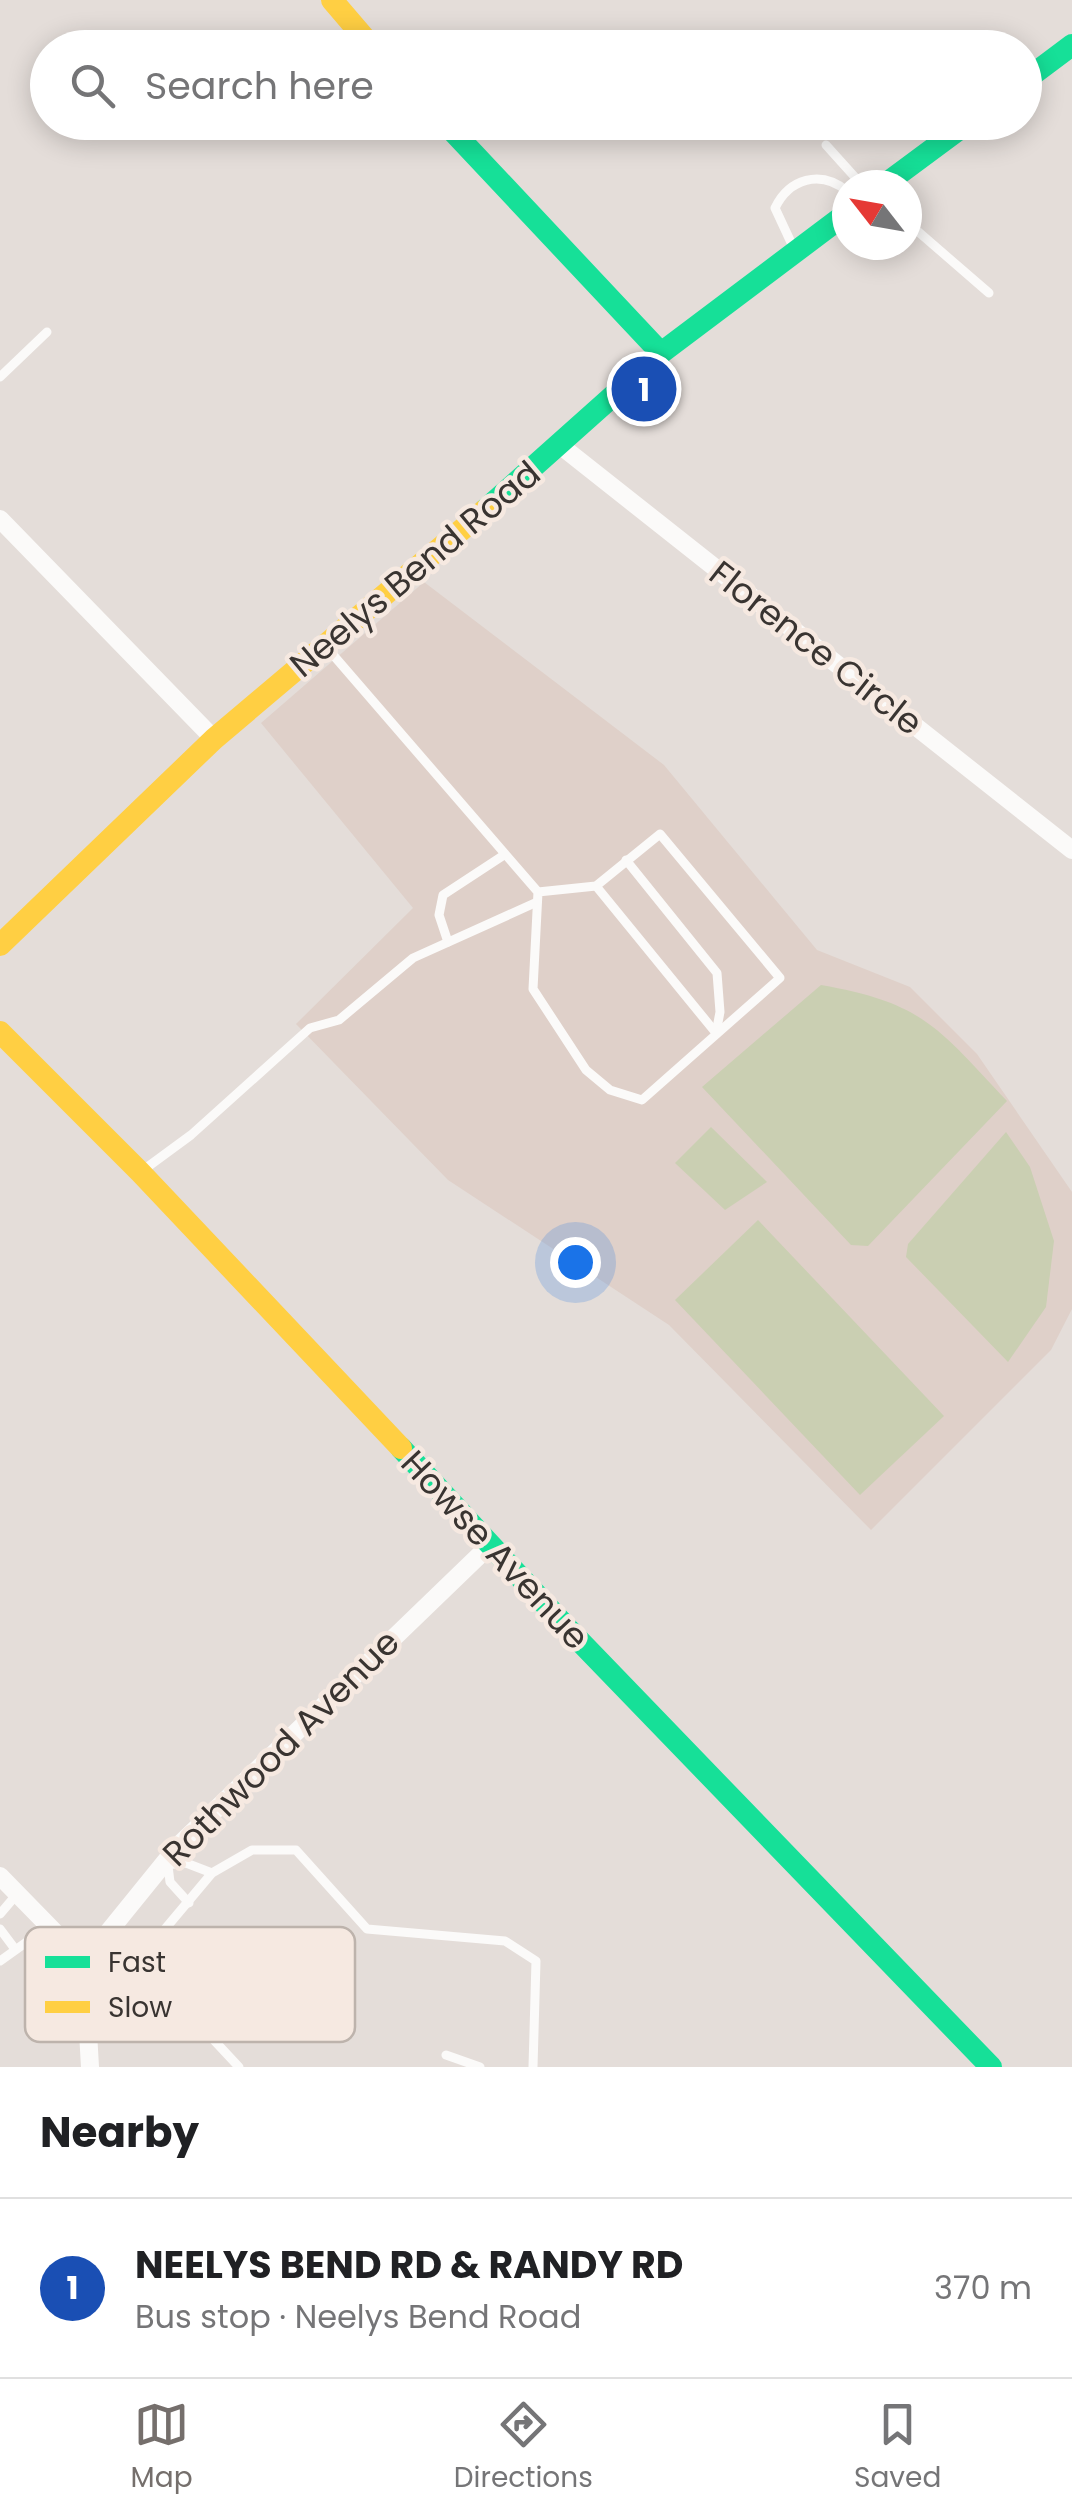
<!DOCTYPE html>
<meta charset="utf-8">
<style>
body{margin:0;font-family:Poppins,sans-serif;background:#f2f2f2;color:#202124}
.compass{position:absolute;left:832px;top:170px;width:90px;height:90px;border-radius:50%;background:#fff;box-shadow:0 5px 25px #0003;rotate:301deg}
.you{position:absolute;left:575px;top:1262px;width:35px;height:35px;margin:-25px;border:8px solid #fff;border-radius:50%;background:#1a73e8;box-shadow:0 0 0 15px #1a73e833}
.badge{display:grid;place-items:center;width:65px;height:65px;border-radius:50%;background:#756f6c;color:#fff;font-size:32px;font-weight:700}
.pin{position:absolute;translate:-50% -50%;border:5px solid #fff;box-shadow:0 2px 10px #0006}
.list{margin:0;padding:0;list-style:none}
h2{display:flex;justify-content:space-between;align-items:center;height:130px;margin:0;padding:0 40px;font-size:42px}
h2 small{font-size:32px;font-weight:400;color:#757577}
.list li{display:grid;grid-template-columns:65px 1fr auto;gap:30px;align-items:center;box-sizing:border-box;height:180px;padding:0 40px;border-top:2px solid #e0e0e0}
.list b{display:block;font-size:38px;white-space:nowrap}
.list p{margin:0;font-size:32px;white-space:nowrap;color:#757577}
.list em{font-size:32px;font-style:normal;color:#757577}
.icon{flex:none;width:55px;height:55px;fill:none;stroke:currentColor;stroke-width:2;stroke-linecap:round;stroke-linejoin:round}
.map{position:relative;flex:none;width:1072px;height:2067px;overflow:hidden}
.search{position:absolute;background:#fff;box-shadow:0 5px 25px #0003;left:30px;right:30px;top:30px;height:110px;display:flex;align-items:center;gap:25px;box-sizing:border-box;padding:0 35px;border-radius:55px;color:#757577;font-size:38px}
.sheet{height:310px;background:#fff}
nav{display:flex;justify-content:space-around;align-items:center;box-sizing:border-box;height:140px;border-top:2px solid #e0e0e0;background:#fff;font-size:28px;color:#757577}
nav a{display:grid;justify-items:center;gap:5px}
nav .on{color:#756f6c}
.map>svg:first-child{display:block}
.built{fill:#dfd0c9}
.green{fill:#cacfb2}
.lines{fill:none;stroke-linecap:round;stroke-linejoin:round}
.lane{stroke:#fbfaf9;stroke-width:9}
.street{stroke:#fbfaf9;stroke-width:18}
.fast{stroke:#16e098;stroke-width:22}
.slow{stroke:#ffcf43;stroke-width:22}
.labels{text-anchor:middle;stroke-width:9;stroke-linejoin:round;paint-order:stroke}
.street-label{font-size:35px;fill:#393431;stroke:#f6e9e1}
.key{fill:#f6e9e1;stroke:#bdb3ac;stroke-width:2.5}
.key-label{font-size:28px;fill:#393431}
</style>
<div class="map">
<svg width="1072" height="2067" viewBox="0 0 1072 2067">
<rect width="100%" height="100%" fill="#e4ddd9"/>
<polygon class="built" points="424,582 664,765 817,950 910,987 977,1054 1072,1192 1072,1309 1051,1350 871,1530 669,1325 448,1180 296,1024 413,908 261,723"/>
<g class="green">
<path d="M821,985c103,18 117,43 186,116l-139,145 -17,-1 -149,-158z"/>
<polygon points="711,1127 767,1182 725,1210 675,1163"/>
<polygon points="1006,1132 1030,1167 1054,1241 1046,1307 1008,1362 906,1257 908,1244"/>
<polygon points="758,1220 944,1416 860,1495 675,1300"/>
</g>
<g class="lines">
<g class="lane">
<polyline points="868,41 874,48"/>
<polyline points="826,145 862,185"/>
<polyline points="907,222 989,293"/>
<path d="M795,251l-20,-43c14,-29 45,-39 72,-17"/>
<polyline points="0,377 47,332"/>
<polyline points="328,649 538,892 596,886 660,834 780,978 642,1100 610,1090 586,1070 533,989 538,892"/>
<polyline points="626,860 717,973 720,1012 716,1033"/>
<polyline points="596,886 716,1033"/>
<polyline points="448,942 439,915 443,895 504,855"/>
<polyline points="142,1171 191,1135 310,1028 339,1020 413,958 537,902"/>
<polyline points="165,1865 186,1863 212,1873"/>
<polyline points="168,1866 170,1882 189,1903"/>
<polyline points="0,1914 17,1894"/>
<polyline points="0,1929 15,1949"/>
<polyline points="0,1961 49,1926"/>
<polyline points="446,2055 480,2067"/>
<polyline points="239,2067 139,1960 212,1873 252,1850 296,1850 367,1929 505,1941 536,1961 533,2067"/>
</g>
<g class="street">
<polyline points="561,446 1072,850"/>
<polyline points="0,519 214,739"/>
<polyline points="0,1876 84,1962"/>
<polyline points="84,1962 178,1846 490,1545"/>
<polyline points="84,1962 90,2067"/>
</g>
<g class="fast">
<polyline points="1024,81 1072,45"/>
<polyline points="444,122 661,353"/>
<polyline points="884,185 969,122"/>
<polyline points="485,510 661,353 847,213"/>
<polyline points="401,1448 569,1630 991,2067"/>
</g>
<g class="slow">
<polyline points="332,0 373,48"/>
<polyline points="0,945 214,739 485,510"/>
<polyline points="0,1032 140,1172 401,1448"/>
</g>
</g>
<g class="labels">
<g class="street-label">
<text transform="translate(415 569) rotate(-40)" y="12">Neelys Bend Road</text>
<text transform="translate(816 648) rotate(38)" y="12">Florence Circle</text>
<text transform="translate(495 1550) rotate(47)" y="12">Howse Avenue</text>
<text transform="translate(281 1748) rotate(-45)" y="12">Rothwood Avenue</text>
</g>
</g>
<rect x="25" y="1927" width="330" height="115" rx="15" class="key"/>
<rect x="45" y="1956" width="45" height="12" fill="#16e098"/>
<rect x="45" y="2001" width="45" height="12" fill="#ffcf43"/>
<g class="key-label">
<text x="108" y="1972">Fast</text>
<text x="108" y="2017">Slow</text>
</g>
</svg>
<svg class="compass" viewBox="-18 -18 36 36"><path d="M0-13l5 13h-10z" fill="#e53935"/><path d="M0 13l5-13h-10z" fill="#757577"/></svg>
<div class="you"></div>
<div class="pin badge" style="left:644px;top:389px;background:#1a4fb4">1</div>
<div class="search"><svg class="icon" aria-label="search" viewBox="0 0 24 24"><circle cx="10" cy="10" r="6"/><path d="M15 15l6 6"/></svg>Search here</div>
</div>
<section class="sheet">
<h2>Nearby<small></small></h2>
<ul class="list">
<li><span class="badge" style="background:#1a4fb4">1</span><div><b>NEELYS BEND RD &amp; RANDY RD</b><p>Bus stop · Neelys Bend Road</p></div><em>370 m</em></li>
</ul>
</section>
<nav>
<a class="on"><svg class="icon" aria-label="map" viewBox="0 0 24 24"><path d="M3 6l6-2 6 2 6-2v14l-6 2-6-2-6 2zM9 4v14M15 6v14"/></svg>Map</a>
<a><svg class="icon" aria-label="directions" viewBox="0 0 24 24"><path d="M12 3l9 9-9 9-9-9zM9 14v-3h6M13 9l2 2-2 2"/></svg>Directions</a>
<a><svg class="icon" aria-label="saved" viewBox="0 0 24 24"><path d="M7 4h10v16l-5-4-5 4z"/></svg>Saved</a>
</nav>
